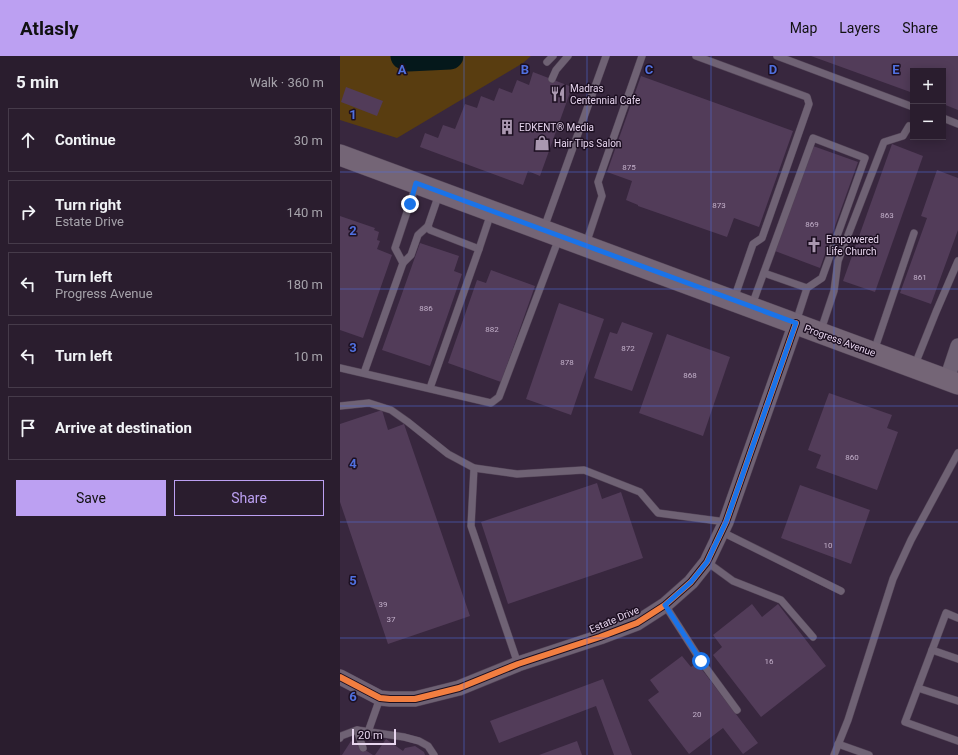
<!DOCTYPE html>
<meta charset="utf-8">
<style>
body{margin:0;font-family:Roboto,sans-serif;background:#362a3a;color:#f1f3f6}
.controls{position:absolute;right:12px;top:12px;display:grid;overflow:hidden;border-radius:0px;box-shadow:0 2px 10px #0003}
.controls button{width:36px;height:36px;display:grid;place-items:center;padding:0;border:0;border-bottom:1px solid #463b4a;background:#2a1d2e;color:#f1f3f6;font:20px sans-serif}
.scale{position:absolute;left:12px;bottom:10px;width:44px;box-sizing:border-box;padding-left:4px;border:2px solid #e7d5ee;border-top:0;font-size:11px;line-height:14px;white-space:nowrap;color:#e7d5ee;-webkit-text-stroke:3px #1c0f21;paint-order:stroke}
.stop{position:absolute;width:12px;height:12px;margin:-9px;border:3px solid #1a73e8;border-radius:50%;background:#fff}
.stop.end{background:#1a73e8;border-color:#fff;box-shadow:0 1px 4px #0008}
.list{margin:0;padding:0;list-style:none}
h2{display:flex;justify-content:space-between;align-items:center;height:52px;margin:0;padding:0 16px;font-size:17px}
h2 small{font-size:13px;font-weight:400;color:#a5a2aa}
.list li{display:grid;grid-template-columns:26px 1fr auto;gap:12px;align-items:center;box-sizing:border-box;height:64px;margin:0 8px 8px;padding:0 8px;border:1px solid #463b4a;border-radius:0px}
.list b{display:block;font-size:15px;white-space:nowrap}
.list p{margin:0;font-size:13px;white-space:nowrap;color:#a5a2aa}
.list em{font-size:13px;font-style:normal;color:#a5a2aa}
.actions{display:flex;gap:8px;padding:12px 16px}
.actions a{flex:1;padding:9px 0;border:1px solid #bca0f2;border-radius:0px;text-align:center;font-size:14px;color:#bca0f2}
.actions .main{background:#bca0f2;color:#111}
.icon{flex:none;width:22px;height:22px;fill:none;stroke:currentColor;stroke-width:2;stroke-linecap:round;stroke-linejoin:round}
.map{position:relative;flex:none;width:618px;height:699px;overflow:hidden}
header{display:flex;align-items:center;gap:24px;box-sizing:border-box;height:56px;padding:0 20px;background:#bca0f2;color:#111}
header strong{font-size:19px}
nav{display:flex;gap:22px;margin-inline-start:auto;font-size:14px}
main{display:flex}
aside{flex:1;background:#2a1d2e}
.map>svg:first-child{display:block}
.green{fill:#593d10}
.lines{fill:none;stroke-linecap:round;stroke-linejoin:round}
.river{stroke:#05181b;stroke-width:27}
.building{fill:#523c59}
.lane-casing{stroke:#534457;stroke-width:8}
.street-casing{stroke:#534457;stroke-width:16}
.secondary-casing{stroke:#534457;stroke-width:22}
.lane{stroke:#6f6274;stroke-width:7}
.street{stroke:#6f6274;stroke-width:15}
.secondary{stroke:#746576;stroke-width:21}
.cycleway-casing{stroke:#1c0f21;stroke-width:8}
.cycleway{stroke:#f27e40;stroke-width:6}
.route{stroke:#1a73e8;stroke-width:5}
.grid{fill:none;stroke:#5070de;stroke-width:1;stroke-opacity:0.55}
.labels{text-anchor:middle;stroke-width:3;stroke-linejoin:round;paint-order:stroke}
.number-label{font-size:8px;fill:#c2afc9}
.poi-label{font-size:10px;fill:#e7d5ee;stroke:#1c0f21;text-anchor:start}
.street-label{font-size:10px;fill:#e7d5ee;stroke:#1c0f21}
.grid-label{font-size:13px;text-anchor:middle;font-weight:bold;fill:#5070de;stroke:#1c0f21;stroke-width:3;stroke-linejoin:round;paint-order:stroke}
</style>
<header>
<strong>Atlasly</strong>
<nav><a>Map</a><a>Layers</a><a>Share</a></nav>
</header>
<main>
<aside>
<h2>5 min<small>Walk · 360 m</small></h2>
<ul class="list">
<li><svg class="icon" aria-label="ahead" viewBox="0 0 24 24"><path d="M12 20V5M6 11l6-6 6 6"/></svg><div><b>Continue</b></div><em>30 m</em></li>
<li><svg class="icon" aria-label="right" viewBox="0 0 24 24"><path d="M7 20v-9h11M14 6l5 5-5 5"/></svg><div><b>Turn right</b><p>Estate Drive</p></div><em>140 m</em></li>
<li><svg class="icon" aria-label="left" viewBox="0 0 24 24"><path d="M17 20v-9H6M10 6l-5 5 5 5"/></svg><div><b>Turn left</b><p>Progress Avenue</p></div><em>180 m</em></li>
<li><svg class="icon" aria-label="left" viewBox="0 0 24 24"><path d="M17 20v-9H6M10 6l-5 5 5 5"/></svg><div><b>Turn left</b></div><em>10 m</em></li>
<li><svg class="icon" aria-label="arrive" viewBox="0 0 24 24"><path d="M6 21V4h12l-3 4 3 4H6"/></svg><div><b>Arrive at destination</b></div></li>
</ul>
<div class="actions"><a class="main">Save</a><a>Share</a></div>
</aside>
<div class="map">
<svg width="618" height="699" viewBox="0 0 618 699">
<rect width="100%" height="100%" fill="#38273e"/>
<polygon class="green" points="0,0 191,0 183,7 57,82 0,64"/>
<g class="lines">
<polyline class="river" points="64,0 68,2 110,0"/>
</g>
<g class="building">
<polygon points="471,0 618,0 618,54 603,48 603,15 573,15 573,37"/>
<polygon points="193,16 232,31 200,120 188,115 183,129 80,91 85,77 98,82 103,69 115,73 125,48 137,52 141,40 154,45 159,32 172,37 177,24 189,29"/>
<polygon points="301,20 453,75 419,171 394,162 387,181 298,150 298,149 286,144 292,125 267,116"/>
<polygon points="6,31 43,45 37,60 1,46"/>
<polygon points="552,88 583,100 535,236 503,225"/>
<polygon points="473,90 518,106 480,212 435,195"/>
<polygon points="597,114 618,122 618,174 591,248 560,237 587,162 581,160"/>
<polygon points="0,160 35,172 34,174 39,176 37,184 40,185 37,193 52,199 23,282 0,274"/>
<polygon points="80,187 119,200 114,215 122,218 90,310 42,294"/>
<polygon points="151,214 195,230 161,326 108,307 137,224 146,227"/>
<polygon points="219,247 264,263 231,359 186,343"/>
<polygon points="282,266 313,277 292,335 254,322 270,276 277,278"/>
<polygon points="327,278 390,301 363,380 299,357"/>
<polygon points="489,337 552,359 547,372 558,376 537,434 476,412 481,399 468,394"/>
<polygon points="42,354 48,374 64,368 130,560 48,588 0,446 0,368"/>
<polygon points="257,427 262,443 281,436 303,502 168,548 141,466"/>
<polygon points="460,429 530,454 511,508 441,482"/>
<polygon points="412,548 422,561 438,548 486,610 421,661 373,599 382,591 373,579"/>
<polygon points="342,600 351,611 357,607 418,687 403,698 383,672 349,698 308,644 319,636 310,624"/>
<polygon points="263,623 292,699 274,699 256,650 159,687 150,665"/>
<polygon points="46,683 63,695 65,692 75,690 84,696 85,699 35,699"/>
<polygon points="11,685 33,699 2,699"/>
<polygon points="237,685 242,699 199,699"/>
</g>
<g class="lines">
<defs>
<g id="lane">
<polyline points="356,0 467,41 469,48 422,182 413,188 394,243"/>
<polyline points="437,0 573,51"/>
<polyline points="207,6 213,0"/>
<polyline points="212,23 216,14 228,0"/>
<polyline points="603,62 618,68"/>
<polyline points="99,138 88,170 90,174 139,193 151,157"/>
<polyline points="204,172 266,0"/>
<polyline points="246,188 262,140 258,126 302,0"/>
<polyline points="63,207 71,199 78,179 88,170"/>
<polyline points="424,217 467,232"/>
<polyline points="412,249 473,82 525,102 482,222 467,232 456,266"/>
<polyline points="481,274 494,235 498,205 544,86 563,80 569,70"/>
<polyline points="534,295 574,177"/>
<polyline points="574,311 596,256 618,205"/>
<polyline points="0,312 151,347 159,341 219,182"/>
<polyline points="24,317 63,207 55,192 76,129"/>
<polyline points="90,332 139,193"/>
<polyline points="0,350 29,347 51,354 68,366 108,398 134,412 177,418 244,414 300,436 318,457 386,466"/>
<polyline points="134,412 131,470 178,608"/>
<polyline points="382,476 501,535"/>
<polyline points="367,506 393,525 441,544 473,581"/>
<polyline points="325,549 361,605 397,654"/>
<polyline points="618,562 606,557 565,666 618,685"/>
<polyline points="592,594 618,603"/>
<polyline points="578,632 618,645"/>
<polyline points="17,674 23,692"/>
<polyline points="28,676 40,642"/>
<polyline points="0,682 1,680 17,674 64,681 79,685 88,690 94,699"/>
<polyline points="498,688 529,699"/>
<polyline points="494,699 508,664 553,523 571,484 618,397"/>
</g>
<g id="street">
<polyline points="607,323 618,290"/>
<polyline points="0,621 40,642 50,643 75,643 119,632 178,608 260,581 297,567 325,549 351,526 367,506 386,466 456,267"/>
</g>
<polyline id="secondary" points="0,99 618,328"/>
</defs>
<use href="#lane" class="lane-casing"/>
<use href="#street" class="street-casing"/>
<use href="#secondary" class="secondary-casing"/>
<use href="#lane" class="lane"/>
<use href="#street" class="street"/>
<use href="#secondary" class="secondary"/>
<defs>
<polyline id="cycleway" points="0,621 40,642 50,643 75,643 119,632 178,608 260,581 297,567 325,549 351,526 367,506 386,466 456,267"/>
</defs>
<use href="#cycleway" class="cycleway-casing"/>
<use href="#cycleway" class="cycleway"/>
</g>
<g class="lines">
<polyline class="route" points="70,148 76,127 456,267 386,466 367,506 351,526 325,549 361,605"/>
</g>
<path class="grid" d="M124,0v699M247,0v699M371,0v699M494,0v699M0,116h618M0,233h618M0,350h618M0,466h618M0,582h618"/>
<defs>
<symbol id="restaurant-bare" viewBox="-9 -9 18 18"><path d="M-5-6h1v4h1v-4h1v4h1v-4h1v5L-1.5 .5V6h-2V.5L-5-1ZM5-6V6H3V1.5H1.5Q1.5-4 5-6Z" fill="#aa98b0" stroke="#1c0f21" stroke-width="2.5" paint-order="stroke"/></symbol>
<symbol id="building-bare" viewBox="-9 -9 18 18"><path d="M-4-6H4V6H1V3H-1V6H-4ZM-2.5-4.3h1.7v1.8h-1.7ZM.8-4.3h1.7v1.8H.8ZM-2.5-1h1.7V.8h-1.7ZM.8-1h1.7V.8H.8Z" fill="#aa98b0" stroke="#1c0f21" stroke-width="2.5" paint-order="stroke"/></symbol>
<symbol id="shop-bare" viewBox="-9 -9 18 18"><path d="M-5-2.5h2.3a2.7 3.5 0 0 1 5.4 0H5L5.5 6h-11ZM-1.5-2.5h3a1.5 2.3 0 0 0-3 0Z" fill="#aa98b0" stroke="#1c0f21" stroke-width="2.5" paint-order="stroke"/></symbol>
<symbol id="church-bare" viewBox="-9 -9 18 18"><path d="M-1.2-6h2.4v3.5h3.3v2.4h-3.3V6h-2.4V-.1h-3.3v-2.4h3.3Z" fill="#aa98b0" stroke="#1c0f21" stroke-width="2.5" paint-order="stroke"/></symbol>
</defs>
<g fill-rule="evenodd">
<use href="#restaurant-bare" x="207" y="27" width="22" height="22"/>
<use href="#building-bare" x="156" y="60" width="22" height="22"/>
<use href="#shop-bare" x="191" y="76" width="22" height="22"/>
<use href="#church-bare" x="463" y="178" width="22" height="22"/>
</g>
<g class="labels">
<g class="number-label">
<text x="289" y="114">875</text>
<text x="379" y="152">873</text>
<text x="547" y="162">863</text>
<text x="472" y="171">869</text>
<text x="580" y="224">861</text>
<text x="86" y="255">886</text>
<text x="152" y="276">882</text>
<text x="288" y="295">872</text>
<text x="227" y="309">878</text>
<text x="350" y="322">868</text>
<text x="512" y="404">860</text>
<text x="488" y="492">10</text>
<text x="43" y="551">39</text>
<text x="51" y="566">37</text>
<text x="429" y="608">16</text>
<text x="357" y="661">20</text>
</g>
<g class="poi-label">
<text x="230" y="36">Madras<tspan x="230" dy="12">Centennial Cafe</tspan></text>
<text x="179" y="75">EDKENT® Media</text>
<text x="214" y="91">Hair Tips Salon</text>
<text x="486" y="187">Empowered<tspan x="486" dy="12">Life Church</tspan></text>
</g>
<g class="street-label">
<text transform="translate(500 284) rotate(20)" y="4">Progress Avenue</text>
<text transform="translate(274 563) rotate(-23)" y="4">Estate Drive</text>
</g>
</g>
<g class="grid-label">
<text x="62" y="18">A</text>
<text x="185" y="18">B</text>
<text x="309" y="18">C</text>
<text x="433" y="18">D</text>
<text x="556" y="18">E</text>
<text x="13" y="63">1</text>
<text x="13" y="179">2</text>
<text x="13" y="296">3</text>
<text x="13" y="412">4</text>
<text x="13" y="529">5</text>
<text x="13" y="645">6</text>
</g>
</svg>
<div class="controls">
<button>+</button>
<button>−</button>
</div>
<div class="scale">20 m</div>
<div class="stop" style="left:361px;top:605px"></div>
<div class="stop end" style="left:70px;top:148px"></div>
</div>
</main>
